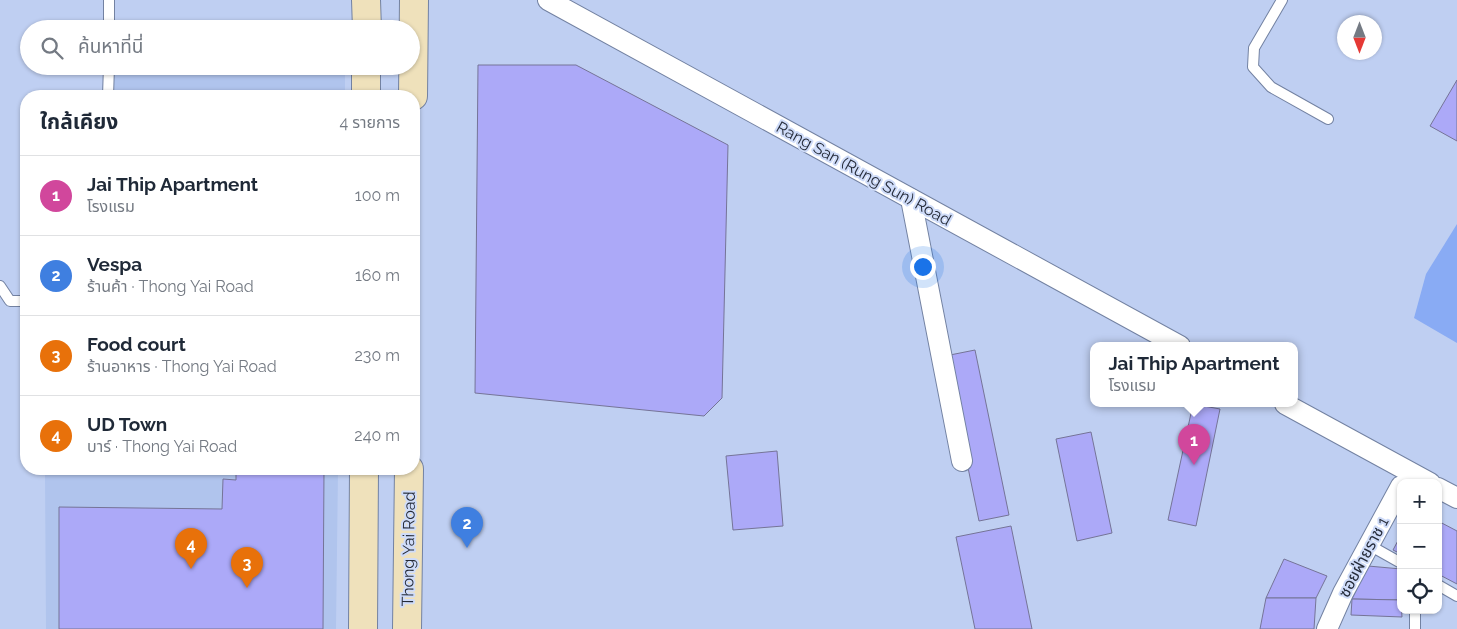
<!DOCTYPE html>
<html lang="th">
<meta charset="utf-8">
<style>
body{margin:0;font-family:Raleway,"Noto Sans Thai",sans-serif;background:#f2f2f3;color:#1f2937}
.controls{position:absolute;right:15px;bottom:15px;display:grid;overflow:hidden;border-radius:10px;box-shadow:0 1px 4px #0004}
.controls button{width:45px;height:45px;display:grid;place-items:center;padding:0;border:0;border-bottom:1px solid #e0e1e3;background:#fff;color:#1f2937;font:25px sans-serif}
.compass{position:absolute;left:1337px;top:15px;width:45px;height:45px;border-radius:50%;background:#fff;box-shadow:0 1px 4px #0004;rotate:180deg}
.you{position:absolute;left:922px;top:266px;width:18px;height:18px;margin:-12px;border:4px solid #fff;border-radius:50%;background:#1a73e8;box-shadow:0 0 0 8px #1a73e833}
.badge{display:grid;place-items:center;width:32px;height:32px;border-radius:50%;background:#111827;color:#fff;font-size:16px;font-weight:700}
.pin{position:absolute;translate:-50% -41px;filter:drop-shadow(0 1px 2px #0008)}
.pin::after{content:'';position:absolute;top:26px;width:18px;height:15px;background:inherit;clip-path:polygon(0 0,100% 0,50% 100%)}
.popup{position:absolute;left:1090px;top:342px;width:208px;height:65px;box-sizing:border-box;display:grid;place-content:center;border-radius:10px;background:#fff;filter:drop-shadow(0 1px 4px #0005);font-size:16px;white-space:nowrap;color:#747a83}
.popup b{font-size:19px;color:#1f2937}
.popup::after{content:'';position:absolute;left:50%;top:100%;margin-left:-10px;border:10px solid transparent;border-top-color:#fff}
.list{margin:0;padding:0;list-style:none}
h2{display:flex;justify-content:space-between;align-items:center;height:65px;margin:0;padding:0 20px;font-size:21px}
h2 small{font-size:16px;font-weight:400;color:#747a83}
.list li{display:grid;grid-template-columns:32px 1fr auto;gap:15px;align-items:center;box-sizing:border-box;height:80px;padding:0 20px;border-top:1px solid #e0e1e3}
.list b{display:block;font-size:19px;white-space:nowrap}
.list p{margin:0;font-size:16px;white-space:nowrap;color:#747a83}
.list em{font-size:16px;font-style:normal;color:#747a83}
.icon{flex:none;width:28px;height:28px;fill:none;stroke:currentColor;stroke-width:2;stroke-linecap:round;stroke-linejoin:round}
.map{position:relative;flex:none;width:1457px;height:629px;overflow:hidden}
.search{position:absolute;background:#fff;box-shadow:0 1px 4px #0004;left:20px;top:20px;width:400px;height:55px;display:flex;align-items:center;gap:12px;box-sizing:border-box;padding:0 18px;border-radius:28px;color:#747a83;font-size:19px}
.panel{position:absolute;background:#fff;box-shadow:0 1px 4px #0004;left:20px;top:90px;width:400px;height:385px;border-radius:20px}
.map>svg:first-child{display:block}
.built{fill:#b0c4ed}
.water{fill:#89abf4}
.building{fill:#aca9f8;stroke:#757497}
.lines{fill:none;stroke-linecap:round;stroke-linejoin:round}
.lane-casing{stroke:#7382a2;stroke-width:12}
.street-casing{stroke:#7382a2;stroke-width:22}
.secondary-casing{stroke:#7382a2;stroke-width:30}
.lane{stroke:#fff;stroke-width:10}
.street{stroke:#fff;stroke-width:20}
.secondary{stroke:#efe1bb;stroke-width:28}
.labels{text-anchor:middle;stroke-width:4;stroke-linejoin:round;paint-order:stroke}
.street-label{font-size:16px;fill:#252b39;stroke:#cfdcf9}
</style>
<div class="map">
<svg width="1457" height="629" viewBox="0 0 1457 629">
<rect width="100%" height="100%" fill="#bfcff2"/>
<g class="built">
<rect x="105" y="66" width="240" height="30"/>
<polygon points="45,469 338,469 336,629 46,629"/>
</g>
<polygon class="water" points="1457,224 1457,343 1414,318 1426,274"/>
<g class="building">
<polygon points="478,65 576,65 728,145 722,398 704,416 475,393"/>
<polygon points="1457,80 1457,141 1430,126"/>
<polygon points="975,350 1009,515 979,521 945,356"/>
<polygon points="1193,404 1220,409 1196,526 1168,520"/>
<polygon points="1091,432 1112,533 1077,541 1056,439"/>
<polygon points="777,451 783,526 733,530 726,456"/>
<polygon points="236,469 324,469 323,629 59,629 59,507 222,509 223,479 236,480"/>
<polygon points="1438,521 1457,531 1457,584 1438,574"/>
<polygon points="1011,526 1032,629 975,629 956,537"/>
<polygon points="1401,535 1401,554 1393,550"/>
<polygon points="1284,559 1327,576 1316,598 1266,598"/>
<polygon points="1368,566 1401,569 1401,600 1352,599"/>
<polygon points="1266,598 1316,598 1314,629 1260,629"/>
<polygon points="1352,599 1401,600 1402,617 1351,615"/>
</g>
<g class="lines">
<defs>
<g id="lane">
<polyline points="1282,0 1254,48 1253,67 1271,87 1328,119"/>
<polyline points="109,29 109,0"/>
<polyline points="108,96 109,66"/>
<polyline points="0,286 10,301 26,301"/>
<polyline points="1369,545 1401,563"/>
<polyline points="1438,585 1457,596"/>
<polyline points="1415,629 1415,612"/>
</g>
<g id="street">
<polyline points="548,0 1180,346"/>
<polyline points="911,199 962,461"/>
<polyline points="1285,404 1430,483"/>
<polyline points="1438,488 1457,498"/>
<polyline points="1327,629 1343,593 1401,486"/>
</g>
<g id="secondary">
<polyline points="366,0 367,29"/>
<polyline points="366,96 366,66"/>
<polyline points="413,96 414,0"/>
<polyline points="363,629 364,469"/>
<polyline points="407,629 409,469"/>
</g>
</defs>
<use href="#lane" class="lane-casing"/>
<use href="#street" class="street-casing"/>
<use href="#secondary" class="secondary-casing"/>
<use href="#lane" class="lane"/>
<use href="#street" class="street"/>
<use href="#secondary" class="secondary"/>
</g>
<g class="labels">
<g class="street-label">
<text transform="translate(864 173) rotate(29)" y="6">Rang San (Rung Sun) Road</text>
<text transform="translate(408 549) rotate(-89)" y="6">Thong Yai Road</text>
<text transform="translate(1363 557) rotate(-62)" y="6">ซอยฝ่ายราช 1</text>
</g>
</g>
</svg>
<div class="controls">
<button>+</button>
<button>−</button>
<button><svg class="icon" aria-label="locate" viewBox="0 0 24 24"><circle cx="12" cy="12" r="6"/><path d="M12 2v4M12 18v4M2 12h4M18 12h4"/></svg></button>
</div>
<svg class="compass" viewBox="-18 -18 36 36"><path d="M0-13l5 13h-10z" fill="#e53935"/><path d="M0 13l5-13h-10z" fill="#747a83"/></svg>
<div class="you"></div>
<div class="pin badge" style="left:1194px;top:465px;background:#d1479c">1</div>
<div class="popup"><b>Jai Thip Apartment</b>โรงแรม</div>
<div class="pin badge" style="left:467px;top:548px;background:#3f7fe0">2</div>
<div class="pin badge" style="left:247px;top:588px;background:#e8710a">3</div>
<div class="pin badge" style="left:191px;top:569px;background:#e8710a">4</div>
<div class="search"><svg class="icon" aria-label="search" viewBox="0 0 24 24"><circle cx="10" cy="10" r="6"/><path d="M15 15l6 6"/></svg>ค้นหาที่นี่</div>
<section class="panel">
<h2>ใกล้เคียง<small>4 รายการ</small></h2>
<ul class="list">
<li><span class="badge" style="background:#d1479c">1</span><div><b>Jai Thip Apartment</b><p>โรงแรม</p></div><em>100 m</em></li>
<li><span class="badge" style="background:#3f7fe0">2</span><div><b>Vespa</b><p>ร้านค้า · Thong Yai Road</p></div><em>160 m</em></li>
<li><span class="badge" style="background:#e8710a">3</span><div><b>Food court</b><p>ร้านอาหาร · Thong Yai Road</p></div><em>230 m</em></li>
<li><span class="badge" style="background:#e8710a">4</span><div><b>UD Town</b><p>บาร์ · Thong Yai Road</p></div><em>240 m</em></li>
</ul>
</section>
</div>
